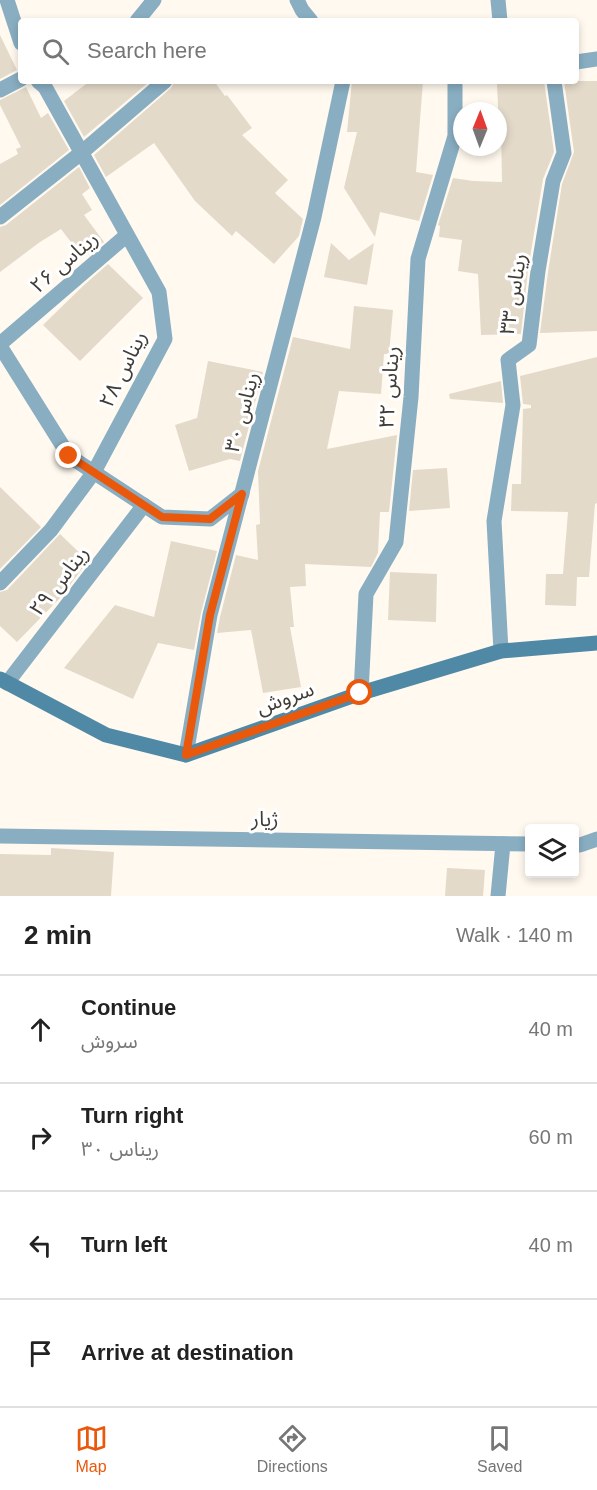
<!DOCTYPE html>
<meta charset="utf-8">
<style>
body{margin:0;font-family:Helvetica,"Noto Sans Arabic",sans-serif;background:#f2f2f2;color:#222}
.controls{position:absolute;right:18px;bottom:18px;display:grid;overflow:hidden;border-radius:6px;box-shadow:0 3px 9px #0003}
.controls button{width:54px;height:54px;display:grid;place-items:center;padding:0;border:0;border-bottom:2px solid #e0e0e0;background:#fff;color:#222;font:30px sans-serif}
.compass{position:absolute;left:453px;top:102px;width:54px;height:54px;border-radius:50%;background:#fff;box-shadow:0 3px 9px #0003;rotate:1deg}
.stop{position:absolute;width:18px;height:18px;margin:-14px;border:4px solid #ea580c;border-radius:50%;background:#fff}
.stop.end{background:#ea580c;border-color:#fff;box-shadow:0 2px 6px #0008}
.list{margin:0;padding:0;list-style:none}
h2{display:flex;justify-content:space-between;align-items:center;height:78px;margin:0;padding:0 24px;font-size:26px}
h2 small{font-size:20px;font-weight:400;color:#767676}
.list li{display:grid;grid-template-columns:39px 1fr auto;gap:18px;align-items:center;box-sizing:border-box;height:108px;padding:0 24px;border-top:2px solid #e0e0e0}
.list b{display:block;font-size:22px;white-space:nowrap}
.list p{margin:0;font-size:20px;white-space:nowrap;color:#767676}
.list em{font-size:20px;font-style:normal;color:#767676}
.icon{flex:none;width:33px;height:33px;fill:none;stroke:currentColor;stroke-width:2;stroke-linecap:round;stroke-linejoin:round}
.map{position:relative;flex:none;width:597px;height:896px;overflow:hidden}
.search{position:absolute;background:#fff;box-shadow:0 3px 9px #0003;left:18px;right:18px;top:18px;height:66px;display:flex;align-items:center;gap:15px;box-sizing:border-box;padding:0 21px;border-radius:6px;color:#767676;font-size:22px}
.sheet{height:510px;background:#fff}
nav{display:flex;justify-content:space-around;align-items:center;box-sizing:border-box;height:84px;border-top:2px solid #e0e0e0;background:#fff;font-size:16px;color:#767676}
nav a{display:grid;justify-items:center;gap:3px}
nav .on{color:#ea580c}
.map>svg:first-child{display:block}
.building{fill:#e4daca}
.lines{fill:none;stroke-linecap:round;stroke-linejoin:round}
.street{stroke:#89aec2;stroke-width:15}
.secondary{stroke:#4f89a6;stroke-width:15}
.route{stroke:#ea580c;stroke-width:8}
.labels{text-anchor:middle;stroke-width:6;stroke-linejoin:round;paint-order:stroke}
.street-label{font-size:21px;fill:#403c36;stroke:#fff}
</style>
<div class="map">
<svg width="597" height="896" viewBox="0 0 597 896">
<rect width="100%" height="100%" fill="#fff9ef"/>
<g class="building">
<polygon points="0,35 17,70 0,79"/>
<polygon points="90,81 150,81 84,137 64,101"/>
<polygon points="175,81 214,81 225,96 227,95 252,128 242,135 288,180 275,193 303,219 299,236 274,264 236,231 232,236 195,201 154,143 106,177 94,155 171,88"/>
<polygon points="352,81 423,81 416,172 433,175 419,221 380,212 375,237 344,188 357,132 347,132"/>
<polygon points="544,81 554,152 543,179 528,270 521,334 481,335 478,274 458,271 462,240 439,237 440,226 438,225 453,178 473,181 502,182 501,130 499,130 497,83"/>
<polygon points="564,81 597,81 597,331 540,333 548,272 562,184 574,152"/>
<polygon points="26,87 41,118 48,113 69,150 0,205 0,164 18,154 16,149 21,147 0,105 0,100"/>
<polygon points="79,167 90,188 82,194 92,210 84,215 104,242 83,258 61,229 40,242 0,272 0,227 6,225"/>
<polygon points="331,243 349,260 374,243 367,285 324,277"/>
<polygon points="108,264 143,298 80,361 43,325 83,286"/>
<polygon points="354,306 393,310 389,354 384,354 381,394 339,391 327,449 397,435 389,512 380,512 378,553 371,567 305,564 306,586 290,587 294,627 290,627 301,687 263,693 251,630 217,633 220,617 236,555 258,560 256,525 260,524 258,471 293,337 350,349"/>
<polygon points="597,357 597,503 595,504 589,577 577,577 576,606 545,605 546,574 563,574 568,512 511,511 512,484 521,484 523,409 531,408 531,405 523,404 520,376"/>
<polygon points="208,361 263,372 240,461 230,459 189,471 175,425 197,418"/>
<polygon points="501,381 503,403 450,399 449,394"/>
<polygon points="447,468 450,508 409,511 413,470"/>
<polygon points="0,487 41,527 0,569"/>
<polygon points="60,534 88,561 61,597 17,642 0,626 0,592 7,590"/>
<polygon points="171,541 217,551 201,613 194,650 158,643 133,699 64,668 115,605 154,617"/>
<polygon points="390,572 437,574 436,622 388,620"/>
<polygon points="51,848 114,852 111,896 0,896 0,854 51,855"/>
<polygon points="447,868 485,870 483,896 445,896"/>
</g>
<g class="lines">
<g class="street">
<polyline points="7,0 21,43"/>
<polyline points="297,0 302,10 311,21"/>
<polyline points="498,0 500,21"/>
<polyline points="137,21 154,0"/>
<polyline points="576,62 597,59"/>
<polyline points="0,90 21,79"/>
<polyline points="0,217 81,153 165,81"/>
<polyline points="0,344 127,235"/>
<polyline points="0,346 69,456 162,517 210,519 242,494"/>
<polyline points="0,583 51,530 94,472 165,339 159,292 45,87 38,81"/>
<polyline points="501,651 494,521 513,405 508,360 529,345 538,271 553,181 564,153 554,81"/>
<polyline points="7,683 144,505"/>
<polyline points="361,693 366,594 396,542 411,397 418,259 455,136 455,81"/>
<polyline points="186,755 210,615 314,217 343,81"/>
<polyline points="0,836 530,844"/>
<polyline points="574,845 580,845 597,839"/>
<polyline points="498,896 503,844"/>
</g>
<polyline class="secondary" points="0,679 106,735 186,755 361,693 501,651 597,643"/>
</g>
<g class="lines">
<polyline class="route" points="69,456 162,517 210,519 242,494 210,615 186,755 360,693"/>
</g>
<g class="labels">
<g class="street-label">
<text transform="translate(64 262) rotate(-41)" y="7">ریناس ۲۶</text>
<text transform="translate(513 294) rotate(-81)" y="7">ریناس ۳۳</text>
<text transform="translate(123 369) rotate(-64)" y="7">ریناس ۲۸</text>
<text transform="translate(389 387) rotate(-86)" y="7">ریناس ۳۲</text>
<text transform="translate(242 412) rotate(-75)" y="7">ریناس ۳۰</text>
<text transform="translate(59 581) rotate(-52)" y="7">ریناس ۲۹</text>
<text transform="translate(285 698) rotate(-20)" y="7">سروش</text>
<text transform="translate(265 819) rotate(1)" y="7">ژیار</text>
</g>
</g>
</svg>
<div class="controls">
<button><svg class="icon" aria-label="layers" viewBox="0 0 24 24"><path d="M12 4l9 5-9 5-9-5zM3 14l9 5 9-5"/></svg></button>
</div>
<svg class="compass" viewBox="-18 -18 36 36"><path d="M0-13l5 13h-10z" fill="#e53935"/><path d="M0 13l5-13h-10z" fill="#767676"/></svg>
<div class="stop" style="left:360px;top:693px"></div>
<div class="stop end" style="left:69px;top:456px"></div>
<div class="search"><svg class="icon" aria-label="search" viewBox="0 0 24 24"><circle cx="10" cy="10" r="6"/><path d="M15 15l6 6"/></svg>Search here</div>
</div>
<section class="sheet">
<h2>2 min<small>Walk · 140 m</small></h2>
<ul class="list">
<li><svg class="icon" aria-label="ahead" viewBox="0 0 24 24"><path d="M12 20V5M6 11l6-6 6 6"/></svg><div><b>Continue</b><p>سروش</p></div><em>40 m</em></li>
<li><svg class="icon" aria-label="right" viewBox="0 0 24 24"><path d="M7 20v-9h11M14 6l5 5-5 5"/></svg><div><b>Turn right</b><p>ریناس ۳۰</p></div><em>60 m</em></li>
<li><svg class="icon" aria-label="left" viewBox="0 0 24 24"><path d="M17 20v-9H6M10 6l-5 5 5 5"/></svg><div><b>Turn left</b></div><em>40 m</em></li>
<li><svg class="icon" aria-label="arrive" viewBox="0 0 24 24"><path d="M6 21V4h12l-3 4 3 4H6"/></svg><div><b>Arrive at destination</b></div></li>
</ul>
</section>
<nav>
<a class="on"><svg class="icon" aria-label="map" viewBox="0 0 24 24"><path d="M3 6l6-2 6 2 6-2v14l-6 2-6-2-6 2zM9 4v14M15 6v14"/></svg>Map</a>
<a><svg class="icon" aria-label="directions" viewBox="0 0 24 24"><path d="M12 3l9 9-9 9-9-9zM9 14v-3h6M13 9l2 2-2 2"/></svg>Directions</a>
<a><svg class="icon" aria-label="saved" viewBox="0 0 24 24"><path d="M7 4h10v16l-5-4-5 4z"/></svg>Saved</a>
</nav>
